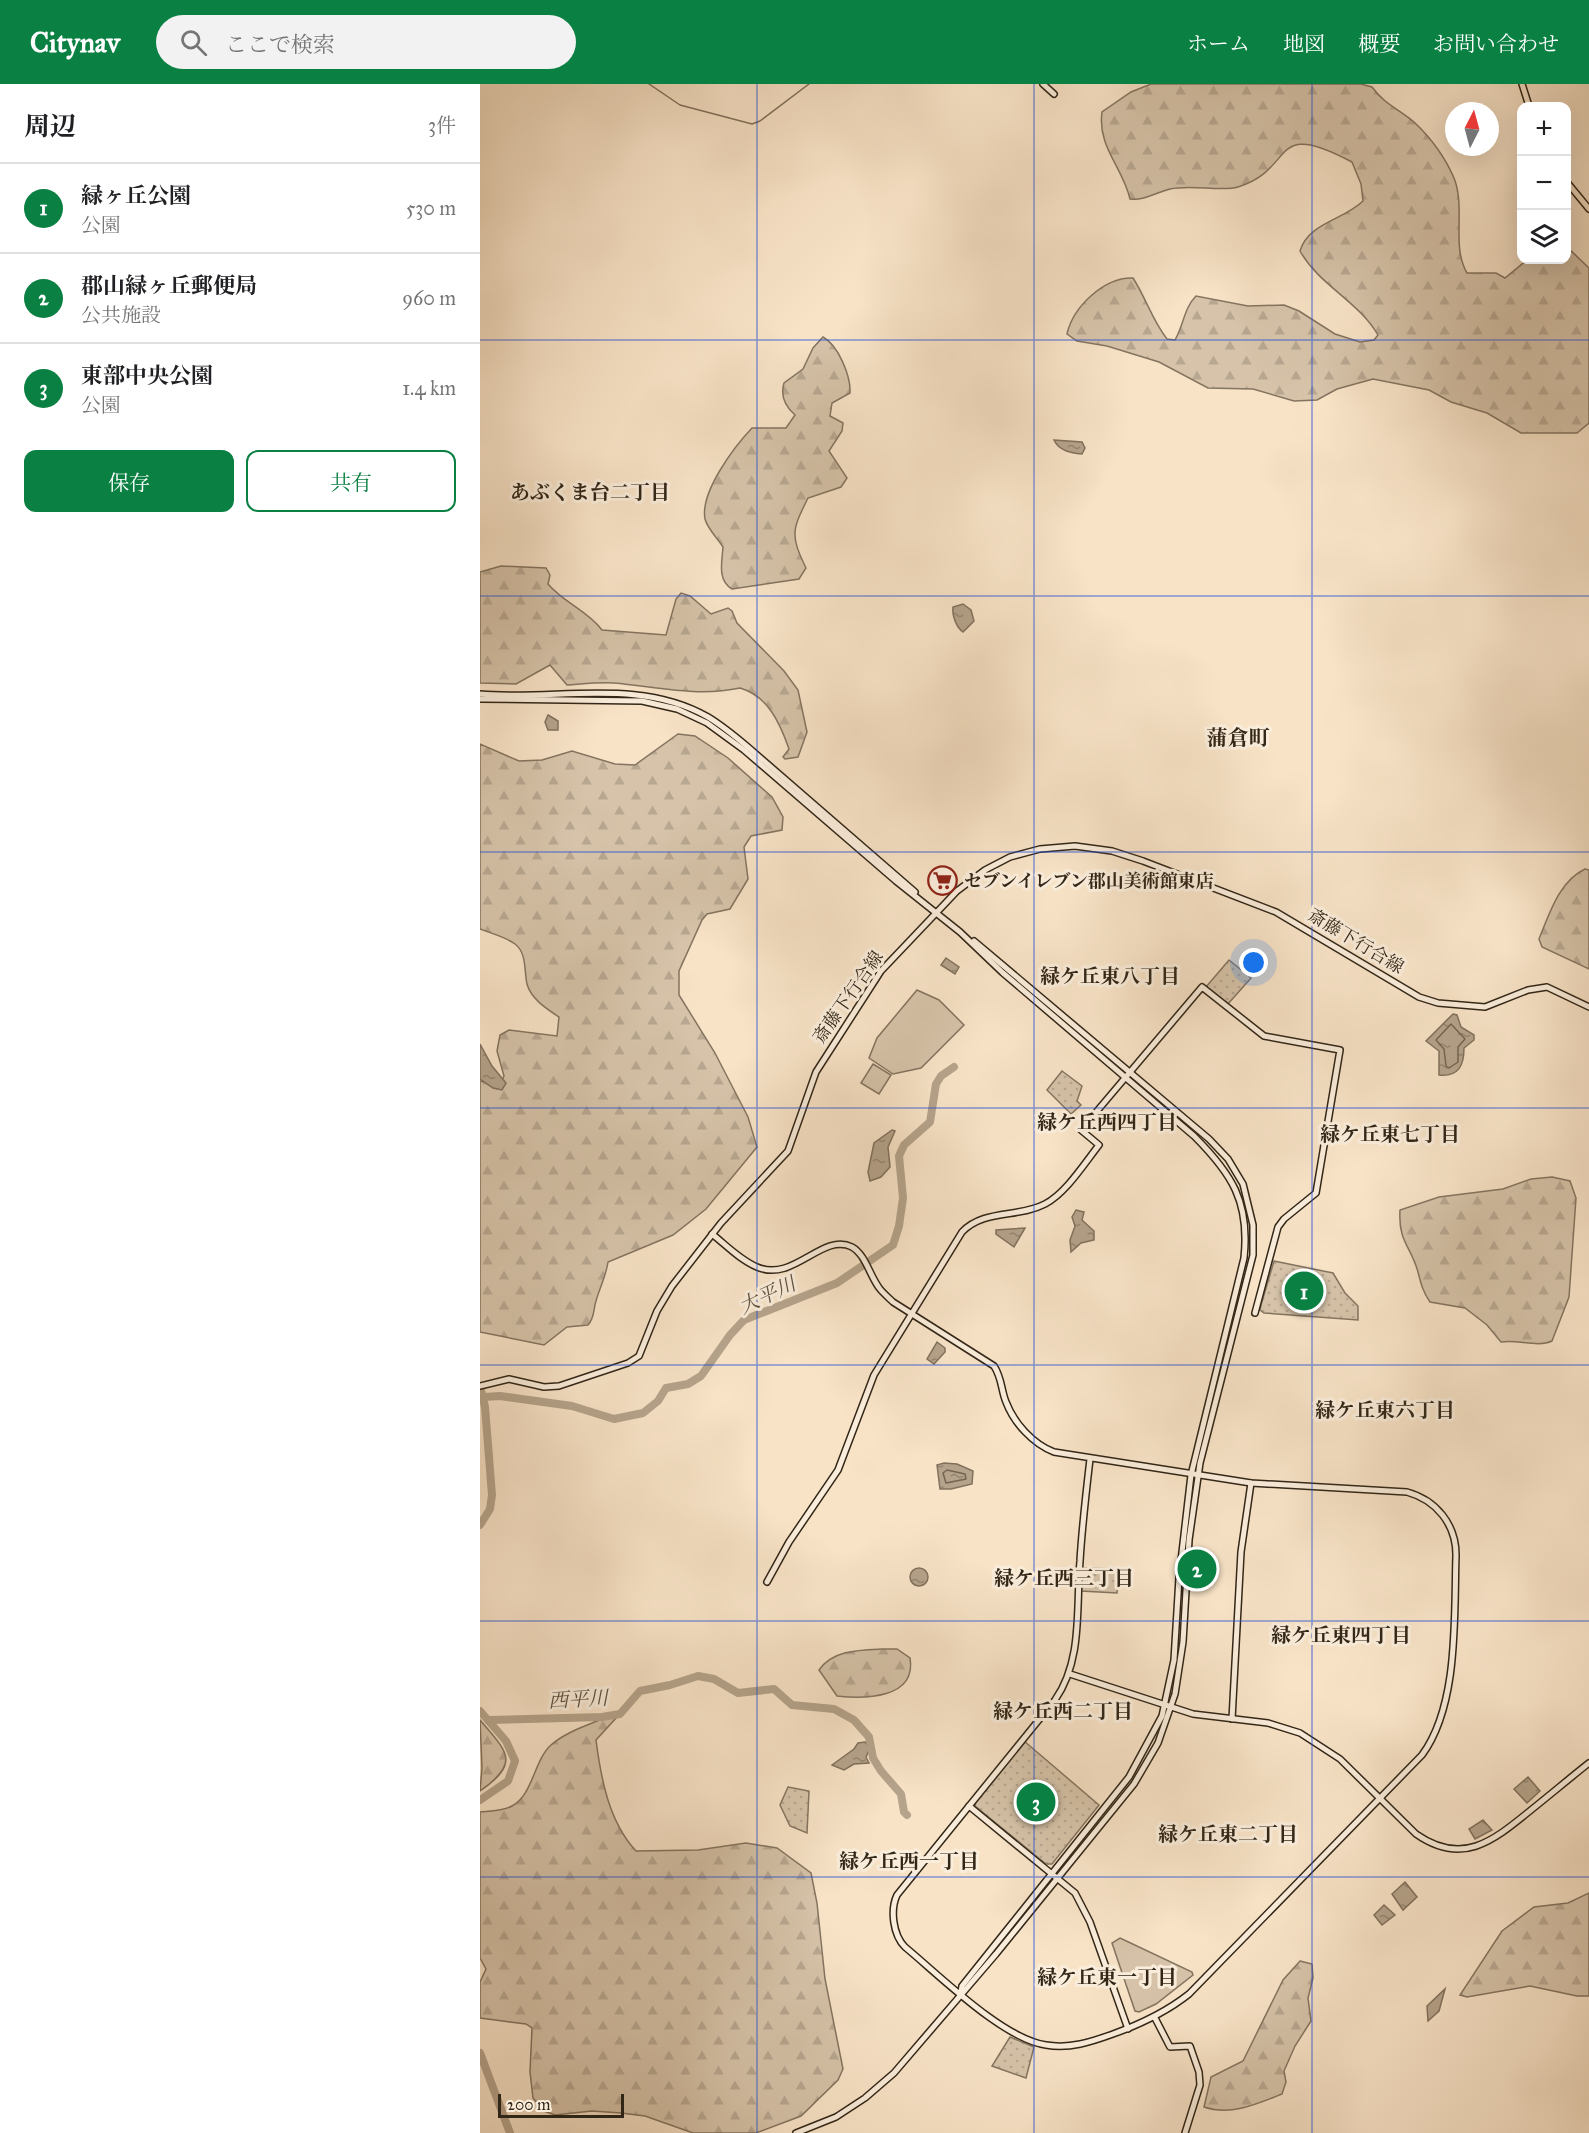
<!DOCTYPE html>
<html lang="ja">
<meta charset="utf-8">
<style>
body{margin:0;font-family:"IM FELL Great Primer","Noto Serif JP",serif;background:#f2f2f2;color:#202124}
.controls{position:absolute;right:18px;top:18px;display:grid;overflow:hidden;border-radius:12px;box-shadow:0 6px 24px #0002}
.controls button{width:54px;height:54px;display:grid;place-items:center;padding:0;border:0;border-bottom:2px solid #e0e0e0;background:#fff;color:#202124;font:30px sans-serif}
.compass{position:absolute;left:965px;top:18px;width:54px;height:54px;border-radius:50%;background:#fff;box-shadow:0 6px 24px #0002;rotate:6deg}
.scale{position:absolute;left:18px;bottom:15px;width:126px;box-sizing:border-box;padding-left:6px;border:3px solid #322617;border-top:0;font-size:16px;line-height:21px;white-space:nowrap;color:#322617;-webkit-text-stroke:4px #faeddb;paint-order:stroke}
.you{position:absolute;left:774px;top:879px;width:21px;height:21px;margin:-15px;border:4px solid #fff;border-radius:50%;background:#1a73e8;box-shadow:0 0 0 9px #1a73e833}
.badge{display:grid;place-items:center;width:39px;height:39px;border-radius:50%;background:#0b8043;color:#fff;font-size:20px;font-weight:700}
.pin{position:absolute;translate:-50% -50%;border:3px solid #fff;box-shadow:0 2px 6px #0006}
.list{margin:0;padding:0;list-style:none}
h2{display:flex;justify-content:space-between;align-items:center;height:78px;margin:0;padding:0 24px;font-size:26px}
h2 small{font-size:20px;font-weight:400;color:#757577}
.list li{display:grid;grid-template-columns:39px 1fr auto;gap:18px;align-items:center;box-sizing:border-box;height:90px;padding:0 24px;border-top:2px solid #e0e0e0}
.list b{display:block;font-size:22px;white-space:nowrap}
.list p{margin:0;font-size:20px;white-space:nowrap;color:#757577}
.list em{font-size:20px;font-style:normal;color:#757577}
.actions{display:flex;gap:12px;padding:18px 24px}
.actions a{flex:1;padding:14px 0;border:2px solid #0b8043;border-radius:12px;text-align:center;font-size:21px;color:#0b8043}
.actions .main{background:#0b8043;color:#fff}
.icon{flex:none;width:33px;height:33px;fill:none;stroke:currentColor;stroke-width:2;stroke-linecap:round;stroke-linejoin:round}
.map{position:relative;flex:none;width:1109px;height:2049px;overflow:hidden}
header{display:flex;align-items:center;gap:36px;box-sizing:border-box;height:84px;padding:0 30px;background:#0b8043;color:#fff}
header strong{font-size:28px}
nav{display:flex;gap:33px;margin-inline-start:auto;font-size:21px}
.search{width:420px;height:54px;background:#f2f2f2;display:flex;align-items:center;gap:15px;box-sizing:border-box;padding:0 21px;border-radius:33px;color:#757577;font-size:22px}
main{display:flex}
aside{flex:1;background:#fff}
.map>svg:first-child{display:block}
.green{fill:url(#green-dots);stroke:#847460;stroke-width:1.5}
.forest{fill:url(#forest-firs);stroke:#847460;stroke-width:1.5}
.pitch{fill:#d6c3a9;stroke:#847460;stroke-width:1.5}
.water{fill:url(#water-ripples);stroke:#81715d;stroke-width:1.5}
.lines{fill:none;stroke-linecap:round;stroke-linejoin:round}
.shore{stroke:#746451;stroke-width:1.5}
.stream{stroke:#81715d;stroke-width:1.5}
.river{stroke:#b5a38b;stroke-width:8}
.secondary-casing{stroke:#322617;stroke-width:8}
.primary-casing{stroke:#322617;stroke-width:8}
.secondary{stroke:#faeddb;stroke-width:5}
.primary{stroke:#f8e3c7;stroke-width:5}
.grid{fill:none;stroke:#1d4ed8;stroke-width:1.5;stroke-opacity:0.55}
.labels{text-anchor:middle;stroke-width:6;stroke-linejoin:round;paint-order:stroke}
.poi-label{font-size:18px;font-weight:bold;fill:#322617;stroke:#faeddb;text-anchor:start}
.street-label{font-size:18px;fill:#322617;stroke:#faeddb}
.neighbourhood-label{font-size:20px;font-weight:bold;fill:#322617;stroke:#faeddb}
.water-label{font-size:20px;font-style:italic;fill:#605240;stroke:#faeddb}
.quarter-label{font-size:21px;font-weight:bold;fill:#322617;stroke:#faeddb}
</style>
<header>
<strong>Citynav</strong>
<div class="search"><svg class="icon" aria-label="search" viewBox="0 0 24 24"><circle cx="10" cy="10" r="6"/><path d="M15 15l6 6"/></svg>ここで検索</div>
<nav><a>ホーム</a><a>地図</a><a>概要</a><a>お問い合わせ</a></nav>
</header>
<main>
<aside>
<h2>周辺<small>3件</small></h2>
<ul class="list">
<li><span class="badge">1</span><div><b>緑ヶ丘公園</b><p>公園</p></div><em>530 m</em></li>
<li><span class="badge">2</span><div><b>郡山緑ヶ丘郵便局</b><p>公共施設</p></div><em>960 m</em></li>
<li><span class="badge">3</span><div><b>東部中央公園</b><p>公園</p></div><em>1.4 km</em></li>
</ul>
<div class="actions"><a class="main">保存</a><a>共有</a></div>
</aside>
<div class="map">
<svg width="1109" height="2049" viewBox="0 0 1109 2049">
<defs>
<pattern id="green-dots" width="8" height="8" patternUnits="userSpaceOnUse" patternTransform="scale(1.5)"><rect width="8" height="8" fill="#d6c3a9"/><path d="M2 2h.1M6 6h.1" fill="none" stroke="#b8a791" stroke-width="1.8" stroke-linecap="round"/></pattern>
<pattern id="forest-firs" width="22" height="20" patternUnits="userSpaceOnUse" patternTransform="scale(1.5)"><rect width="22" height="20" fill="#d6c3a9"/><path d="M5 1l3.5 6h-7zM16 11l3.5 6h-7z" fill="#b8a791"/></pattern>
<pattern id="water-ripples" width="26" height="14" patternUnits="userSpaceOnUse" patternTransform="scale(1.5)"><rect width="26" height="14" fill="#b5a38b"/><path d="M2 4q2-2 4 0t4 0M15 11q2-2 4 0t4 0" fill="none" stroke="#948571"/></pattern>
</defs>
<rect width="100%" height="100%" fill="#f8e3c7"/>
<filter id="stains"><feTurbulence type="fractalNoise" baseFrequency=".00333" numOctaves="4"/><feColorMatrix values="0 0 0 0 .2 0 0 0 0 .09 0 0 0 0 .02 0 0 0 .5 -.17"/></filter>
<radialGradient id="worn" r=".72"><stop offset=".6" stop-color="#630" stop-opacity="0"/><stop offset="1" stop-color="#630" stop-opacity=".3"/></radialGradient>
<g class="green">
<polygon points="749,876 771,894 747,921 726,903"/>
<polygon points="582,987 602,1002 597,1017 601,1021 591,1030 567,1006"/>
<polygon points="794,1177 853,1189 865,1209 878,1222 878,1236 784,1229 780,1226 781,1221"/>
<polygon points="601,1484 639,1485 637,1509 601,1507"/>
<polygon points="544,1657 619,1721 572,1780 566,1780 495,1722 496,1716"/>
<polygon points="308,1703 329,1707 327,1749 310,1742 300,1721"/>
<polygon points="530,1953 554,1963 546,1994 512,1982"/>
</g>
<g class="forest">
<path d="M671,0h210l11,3c12,17 27,22 42,35 17,16 31,35 40,56 12,30 -3,68 13,95h29l9,5 22,-18h39l1,-13 22,21v155l-12,10h-56l-34,-20 -36,-11 -22,-12 -56,-11 -36,10 -20,11 -23,1 -41,-12 -45,-1 -49,-26 -52,-16 -30,-5 -10,-7c6,-27 37,-57 66,-56 13,20 19,42 34,61l8,1c9,-16 9,-32 21,-44l52,10 36,-1 15,6 36,23 25,8 14,-2 4,-5c-19,-33 -59,-50 -78,-84 8,-28 44,-31 63,-50l-2,-17 -9,-22c-84,-45 -55,7 -114,25 -17,5 -47,-3 -68,2 -13,3 -26,12 -40,10 -7,-31 -33,-53 -28,-87l29,-20z"/>
<path d="M343,253c15,8 28,39 27,56l-18,10 -2,13 13,7 -1,8 -13,20 18,27 -6,9 -33,11c-16,32 -18,37 -2,70l-7,11 -67,10c-15,-9 -10,-27 -9,-42 -5,-8 -16,-19 -18,-28 -5,-27 29,-72 47,-91h34l9,-13c-9,-8 -15,-19 -11,-32l19,-14 10,-21z"/>
<path d="M21,482l45,2 4,7 -2,9c16,19 40,27 54,46l64,5 10,-36 5,-6 9,3 21,18 17,-6 4,3 5,12 47,48 14,19 9,42 -9,25 -13,2 -2,-2 6,-8c-9,-26 -21,-53 -49,-61 -43,9 -82,-1 -126,-5 -15,-1 -32,1 -47,2l-17,-20 -34,19 -36,-1v-111z"/>
<path d="M198,650l17,2 33,22 44,39 11,20 -1,13 -31,6 -7,11 4,32 -18,30 -23,5 -5,6 -23,51v24l36,58 33,64 9,30 -51,62 -33,26 -65,27c-2,14 -8,25 -12,39 -3,9 -1,16 -8,24l-21,2 -23,18 -64,-13v-251l13,3 9,-4 2,-4 -7,-25 3,-16 9,-5 48,6 2,-19c-12,-8 -28,-18 -32,-33 -3,-13 0,-31 -12,-40 -9,-7 -25,-11 -35,-15v-185l39,17 23,-1 30,-9 43,13 20,1z"/>
<path d="M1105,785l4,1v99l-47,-22 -3,-8c10,-24 20,-58 46,-70z"/>
<path d="M1072,1093l18,4 6,17 -7,99 -17,44c-15,7 -34,-2 -51,1l-14,-17 -22,-17 -35,-6c-7,-10 -9,-18 -12,-30 -7,-26 -20,-30 -18,-62l39,-13 64,-8 28,-10z"/>
<path d="M402,1565h15l13,9c7,41 -46,41 -73,38l-18,-26c14,-20 40,-20 63,-21z"/>
<path d="M133,1630l4,3 -21,23c5,39 13,82 40,111l62,-1 48,-7 31,5 34,25 6,30 8,76 18,90 -5,11 -37,36 -45,17h-63l-48,-17 -24,-3 -29,-2 -37,4 -11,-4 -11,-13 -3,-26 2,-44 -6,-4 -46,-6v-36l6,-13 -6,-11v-146c10,-1 23,-1 32,-6 21,-11 22,-46 39,-61 17,-15 42,-21 62,-31z"/>
<path d="M0,1636c26,31 42,42 0,71l2,-23z"/>
<polygon points="1109,1809 1109,1912 1097,1912 1050,1902 987,1913 980,1911 1022,1847 1054,1823 1088,1819"/>
<path d="M820,1877l12,3 1,14 -5,20 3,23 -16,25 -11,25 2,11 -4,12c-25,10 -51,22 -78,13l7,-30 32,-16 40,-81z"/>
</g>
<g class="pitch">
<polygon points="437,906 459,916 484,941 441,984 413,990 389,974 397,954"/>
<polygon points="393,980 411,991 399,1010 381,999"/>
<polygon points="640,1854 712,1888 713,1891 676,1920 659,1928 655,1927 632,1859"/>
</g>
<g class="water">
<path d="M574,356l28,2 3,6 -3,6c-11,-1 -23,-3 -28,-14z"/>
<path d="M483,520l8,6 3,11 -11,11c-7,-5 -11,-17 -10,-25z"/>
<polygon points="68,631 78,637 78,646 68,646 65,638"/>
<polygon points="466,874 479,883 475,890 461,881"/>
<path d="M973,930l4,1 4,12 13,8v5l-10,8c0,17 -5,29 -25,27v-24l-13,-10z"/>
<polygon points="0,960 12,982 26,999 22,1006 13,1004 0,995"/>
<polygon points="412,1046 415,1047 408,1063 410,1083 401,1093 390,1097 388,1088 394,1059"/>
<polygon points="596,1126 604,1128 602,1136 614,1147 614,1156 601,1159 591,1168 590,1156 595,1142 592,1133"/>
<polygon points="545,1144 534,1163 516,1150 516,1146"/>
<polygon points="457,1258 465,1264 465,1268 454,1280 447,1275"/>
<polygon points="464,1379 477,1380 493,1387 492,1400 471,1405 460,1405 457,1381"/>
<circle cx="439" cy="1493" r="9"/>
<polygon points="385,1658 390,1664 386,1673 389,1679 374,1680 364,1686 352,1681 374,1665 378,1659"/>
<polygon points="1048,1693 1060,1707 1047,1719 1034,1705"/>
<polygon points="1003,1736 1012,1746 995,1755 989,1745"/>
<polygon points="925,1798 937,1813 923,1826 912,1810"/>
<polygon points="904,1821 915,1831 902,1841 894,1831"/>
<polygon points="965,1905 959,1927 948,1937 947,1922"/>
</g>
<g class="lines">
<g class="shore">
<polygon points="971,940 985,955 978,963 978,978 969,984 966,982 964,965 956,956"/>
<polygon points="467,1386 485,1390 486,1395 466,1399 463,1389"/>
</g>
<polyline class="stream" points="169,0 200,21 272,40 280,37 329,0"/>
<g class="river">
<polyline points="0,1302 5,1323 12,1411 10,1425 0,1441"/>
<polyline points="4,1313 20,1312 92,1322 134,1335 163,1329 178,1317 186,1304 208,1300 221,1292 250,1251 264,1236 357,1199 413,1161 419,1142 423,1114 419,1072 424,1061 450,1038 456,1000 461,992 474,983"/>
<polyline points="0,1627 26,1657 35,1677 28,1697 0,1716"/>
<polyline points="8,1636 122,1633 140,1630 160,1607 190,1601 218,1592 234,1595 258,1609 294,1605 312,1621 354,1625 374,1636 389,1653 393,1674 401,1687 421,1710 424,1728 427,1731"/>
<polyline points="0,1969 30,2049"/>
</g>
<defs>
<g id="secondary">
<polyline points="563,0 574,10"/>
<path d="M0,610c76,7 158,-17 228,23 15,9 28,20 41,31l166,144"/>
<path d="M0,615l162,2 35,8 30,14 37,27 152,131 64,51 43,41 191,163c38,38 56,66 50,122l-53,217 -12,103 -5,82 -12,56 -33,61 -167,209 -1,6"/>
<path d="M232,1150c14,11 28,26 45,33 37,16 65,-35 95,-20 14,8 18,30 28,42 4,5 9,9 13,13l101,64c8,12 7,24 12,36 8,21 27,42 48,50l197,31 156,9c29,8 49,32 49,63 -2,61 3,150 -34,200l-233,239c-24,19 -48,30 -76,40 -22,8 -43,15 -67,11 -43,-6 -107,-70 -141,-98 -12,-12 -15,-37 -8,-52l158,-195c28,-40 21,-92 25,-139 2,-34 6,-68 10,-102"/>
<polyline points="0,1302 29,1295 64,1303 79,1302 148,1279 159,1272 177,1227 192,1202 241,1139 308,1067 336,988 401,887 477,807 505,786 530,773 560,765 595,762 632,767 663,777 796,828 939,913 958,919 1005,923 1048,906 1067,903 1109,923"/>
<path d="M287,1498l22,-40 49,-72 36,-95 88,-143c22,-23 56,-14 83,-28 21,-11 39,-40 54,-59l-18,-15 121,-143 62,49 76,14 -24,143 -32,26 -6,8 -23,86"/>
<path d="M590,1590l123,40 75,9 32,10 40,26 76,75c47,33 78,6 115,-24 20,-16 39,-32 58,-47"/>
<polyline points="752,1635 761,1468 771,1399"/>
<polyline points="489,1722 595,1809 610,1838 648,1945"/>
<polyline points="675,1934 690,1963 710,1962 719,1988 720,2001 705,2049"/>
<polyline points="316,2049 356,2033 385,2014 414,1989 516,1870 654,1700 678,1659 695,1610 703,1558 709,1456 720,1379 773,1171 773,1141 763,1100 748,1075 729,1055 494,857"/>
</g>
<g id="primary">
<polyline points="1042,0 1049,22"/>
<polyline points="1086,97 1109,125"/>
</g>
</defs>
<use href="#secondary" class="secondary-casing"/>
<use href="#primary" class="primary-casing"/>
<use href="#secondary" class="secondary"/>
<use href="#primary" class="primary"/>
</g>
<path class="grid" d="M277,0v2049M554,0v2049M832,0v2049M0,256h1109M0,512h1109M0,768h1109M0,1024h1109M0,1281h1109M0,1537h1109M0,1793h1109"/>
<defs>
<symbol id="supermarket-ring" viewBox="-11 -11 22 22"><circle r="9.5" fill="#faeddb" stroke="#8f2418" stroke-width="1.5"/><path d="M-6-5.5h2.5l.6 2H6L4.5 2H-2.5L-4.4-4H-6ZM-1.5 3.2a1.3 1.3 0 1 0 .1 0ZM3 3.2a1.3 1.3 0 1 0 .1 0Z" fill="#8f2418"/></symbol>
</defs>
<g fill-rule="evenodd">
<use href="#supermarket-ring" x="446" y="780" width="33" height="33"/>
</g>
<g class="labels">
<g class="poi-label">
<text x="484" y="803">セブンイレブン郡山美術館東店</text>
</g>
<g class="street-label">
<text transform="translate(876 857) rotate(31)" y="6">斎藤下行合線</text>
<text transform="translate(368 913) rotate(-55)" y="6">斎藤下行合線</text>
</g>
<g class="neighbourhood-label">
<text x="110" y="415">あぶくま台二丁目</text>
<text x="630" y="899">緑ケ丘東八丁目</text>
<text x="627" y="1045">緑ケ丘西四丁目</text>
<text x="910" y="1057">緑ケ丘東七丁目</text>
<text x="905" y="1333">緑ケ丘東六丁目</text>
<text x="584" y="1501">緑ケ丘西三丁目</text>
<text x="861" y="1558">緑ケ丘東四丁目</text>
<text x="583" y="1634">緑ケ丘西二丁目</text>
<text x="748" y="1757">緑ケ丘東二丁目</text>
<text x="429" y="1784">緑ケ丘西一丁目</text>
<text x="627" y="1900">緑ケ丘東一丁目</text>
</g>
<g class="water-label">
<text transform="translate(287 1211) rotate(-25)" y="7">大平川</text>
<text transform="translate(98 1615) rotate(-3)" y="7">西平川</text>
</g>
<g class="quarter-label">
<text x="758" y="661">蒲倉町</text>
</g>
</g>
<rect width="100%" height="100%" filter="url(#stains)"/>
<rect width="100%" height="100%" fill="url(#worn)"/>
</svg>
<div class="controls">
<button>+</button>
<button>−</button>
<button><svg class="icon" aria-label="layers" viewBox="0 0 24 24"><path d="M12 4l9 5-9 5-9-5zM3 14l9 5 9-5"/></svg></button>
</div>
<svg class="compass" viewBox="-18 -18 36 36"><path d="M0-13l5 13h-10z" fill="#e53935"/><path d="M0 13l5-13h-10z" fill="#757577"/></svg>
<div class="scale">200 m</div>
<div class="you"></div>
<div class="pin badge" style="left:824px;top:1207px">1</div>
<div class="pin badge" style="left:717px;top:1485px">2</div>
<div class="pin badge" style="left:556px;top:1718px">3</div>
</div>
</main>
